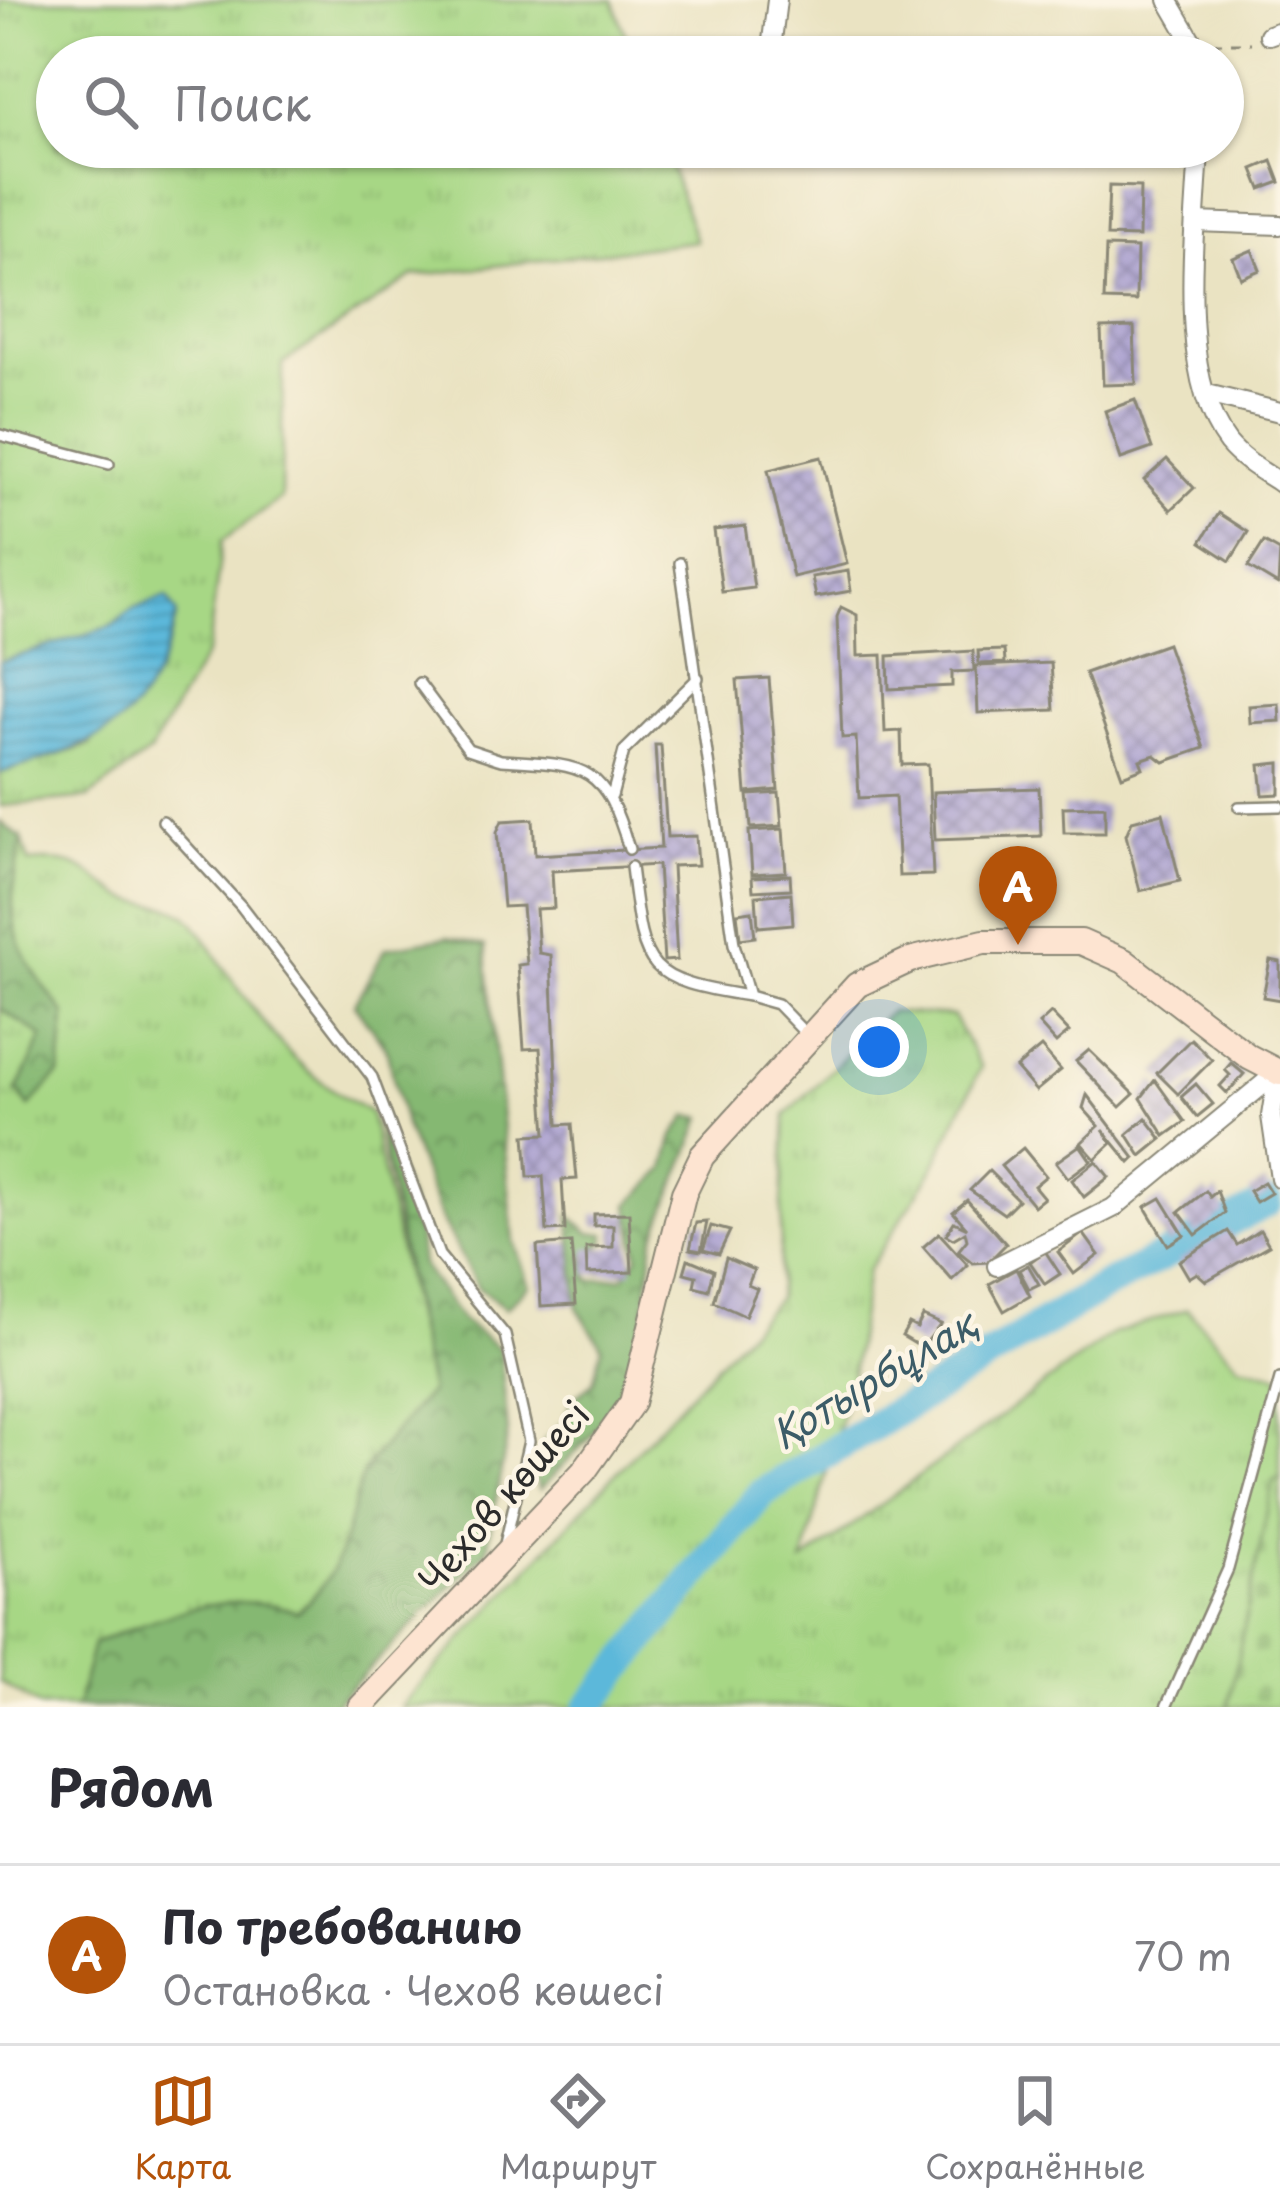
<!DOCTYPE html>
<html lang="ru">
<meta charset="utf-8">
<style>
body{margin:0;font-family:"Playpen Sans",sans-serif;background:#f7f7f7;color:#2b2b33}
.you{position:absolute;left:879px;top:1047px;width:42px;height:42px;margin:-30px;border:9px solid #fff;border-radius:50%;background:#1a73e8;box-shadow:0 0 0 18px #1a73e833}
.badge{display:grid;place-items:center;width:78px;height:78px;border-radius:50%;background:#b45309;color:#fff;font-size:39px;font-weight:700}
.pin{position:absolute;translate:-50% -99px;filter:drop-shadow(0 3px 6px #0008)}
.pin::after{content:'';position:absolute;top:63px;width:42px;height:36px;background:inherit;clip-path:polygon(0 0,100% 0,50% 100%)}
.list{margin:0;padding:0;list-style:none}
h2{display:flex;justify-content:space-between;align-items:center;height:156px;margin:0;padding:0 48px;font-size:51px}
h2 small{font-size:39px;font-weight:400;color:#7c7c81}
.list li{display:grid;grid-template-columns:78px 1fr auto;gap:36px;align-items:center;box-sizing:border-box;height:180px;padding:0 48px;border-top:3px solid #e1e1e2}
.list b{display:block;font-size:45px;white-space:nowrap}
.list p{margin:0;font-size:39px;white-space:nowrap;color:#7c7c81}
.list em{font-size:39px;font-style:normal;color:#7c7c81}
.icon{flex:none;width:66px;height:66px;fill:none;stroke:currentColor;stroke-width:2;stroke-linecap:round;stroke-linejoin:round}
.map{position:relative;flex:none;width:1280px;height:1707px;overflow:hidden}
.search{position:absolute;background:#fff;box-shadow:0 3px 9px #0004;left:36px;right:36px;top:36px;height:132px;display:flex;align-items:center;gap:30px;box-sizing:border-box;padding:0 42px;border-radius:66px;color:#7c7c81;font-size:45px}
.sheet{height:336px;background:#fff}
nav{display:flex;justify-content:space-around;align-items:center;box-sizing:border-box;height:168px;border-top:3px solid #e1e1e2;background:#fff;font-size:33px;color:#7c7c81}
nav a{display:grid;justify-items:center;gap:6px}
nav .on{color:#b45309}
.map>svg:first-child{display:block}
.grass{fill:url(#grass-tufts);stroke:#698158;stroke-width:3}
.forest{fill:url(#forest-crowns);stroke:#58724e;stroke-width:3}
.cemetery{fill:url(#cemetery-stones);stroke:#698158;stroke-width:3}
.water{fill:url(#water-rules);stroke:#447282;stroke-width:3}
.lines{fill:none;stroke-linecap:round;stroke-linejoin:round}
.river{stroke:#5cb8da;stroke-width:30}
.building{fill:url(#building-cross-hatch)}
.service-casing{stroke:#8a8776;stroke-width:14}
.minor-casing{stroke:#8a8776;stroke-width:22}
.secondary-casing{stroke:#8a8776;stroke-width:28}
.path{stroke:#8a8776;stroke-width:3;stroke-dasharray:9 9;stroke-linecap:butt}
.service{stroke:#fff;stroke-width:9}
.minor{stroke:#fff;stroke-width:18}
.secondary{stroke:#fde4d1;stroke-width:24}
.labels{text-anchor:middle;stroke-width:9;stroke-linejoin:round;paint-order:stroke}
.street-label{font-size:36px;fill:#2b2b2b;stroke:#fcf5e5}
.water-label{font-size:39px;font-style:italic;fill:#3c5c68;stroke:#fcf5e5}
</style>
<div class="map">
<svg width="1280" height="1707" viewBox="0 0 1280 1707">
<defs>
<pattern id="grass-tufts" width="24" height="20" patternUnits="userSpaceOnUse" patternTransform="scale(3)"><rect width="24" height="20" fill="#a7d785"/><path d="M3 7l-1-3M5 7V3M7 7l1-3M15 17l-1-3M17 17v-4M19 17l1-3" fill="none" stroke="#90b973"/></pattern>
<pattern id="forest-crowns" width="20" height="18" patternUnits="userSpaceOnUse" patternTransform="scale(3)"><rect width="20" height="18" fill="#85b872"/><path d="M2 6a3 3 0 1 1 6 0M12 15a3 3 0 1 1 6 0" fill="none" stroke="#6d965e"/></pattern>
<pattern id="cemetery-stones" width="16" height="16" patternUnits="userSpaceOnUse" patternTransform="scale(3)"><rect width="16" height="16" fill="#a7d785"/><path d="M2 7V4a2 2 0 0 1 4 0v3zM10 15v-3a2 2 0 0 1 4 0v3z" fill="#90b973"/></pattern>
<pattern id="water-rules" width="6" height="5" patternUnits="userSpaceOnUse" patternTransform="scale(3)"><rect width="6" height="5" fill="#5cb8da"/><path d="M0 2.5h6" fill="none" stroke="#4c96b1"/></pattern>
<pattern id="building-cross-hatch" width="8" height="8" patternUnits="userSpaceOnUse" patternTransform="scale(3)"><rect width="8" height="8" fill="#b1a7d2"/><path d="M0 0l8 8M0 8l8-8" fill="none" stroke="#9088ab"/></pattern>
</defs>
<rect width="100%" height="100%" fill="#fcf5e5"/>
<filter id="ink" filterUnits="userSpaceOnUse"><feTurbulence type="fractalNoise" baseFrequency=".00833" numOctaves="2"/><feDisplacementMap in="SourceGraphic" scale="24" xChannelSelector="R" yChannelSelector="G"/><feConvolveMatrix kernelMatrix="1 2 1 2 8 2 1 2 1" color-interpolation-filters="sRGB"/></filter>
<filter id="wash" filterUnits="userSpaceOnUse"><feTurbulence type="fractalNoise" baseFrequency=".004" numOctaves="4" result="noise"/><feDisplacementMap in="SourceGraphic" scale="48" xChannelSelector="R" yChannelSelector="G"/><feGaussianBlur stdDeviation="2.7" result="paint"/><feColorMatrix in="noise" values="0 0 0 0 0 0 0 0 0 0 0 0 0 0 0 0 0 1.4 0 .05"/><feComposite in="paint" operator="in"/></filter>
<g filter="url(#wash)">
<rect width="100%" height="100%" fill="#eae3c2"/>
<g class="grass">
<polygon points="0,0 613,0 633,57 57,57 57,147 664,147 696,241 413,276 283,363 281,498 222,541 208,650 150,752 88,798 0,806 0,773 90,745 133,609 112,626 0,662"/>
<path d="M22,839l7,23c50,-4 53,7 91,33 20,13 49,4 69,23 14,14 26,36 37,53 48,67 69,101 144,141l60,280c-9,9 -63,72 -66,79 -23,62 -11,92 -67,141 -61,-24 -145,7 -203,31l-17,64h-37l-40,-25v-674l43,29 -26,54 43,-18 5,-58c-52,-67 -63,-91 -43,-176z"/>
<polygon points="890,1012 953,1016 981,1067 930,1175 867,1271 852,1376 803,1562 1112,1334 1187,1309 1239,1365 1280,1376 1280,1677 1240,1707 400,1707 778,1298 786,1115"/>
</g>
<g class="forest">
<path d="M0,822l22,17c-20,85 -9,109 43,175l-5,59 -31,34 -12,-16 26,-54 -43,-29z"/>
<polygon points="447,937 485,946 514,1242 529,1285 506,1308 478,1288 442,1221 405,1125 386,1048 354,1004 386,948"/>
<path d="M375,1108l42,116 4,40 40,56 39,29 8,83 -21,118 -156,157h-254l16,-63c64,-27 136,-58 204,-32 53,-45 45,-82 67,-141 3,-7 57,-70 66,-79z"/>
<polygon points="688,1116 703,1117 654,1238 644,1320 629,1379 588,1439 540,1489 534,1476 545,1439 564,1422 573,1398 593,1383 602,1347 578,1309 570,1216 589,1232 606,1234 605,1241 583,1255 589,1280 624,1277 638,1256 629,1205 665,1169 674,1136"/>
</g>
<polygon class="cemetery" points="1280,1478 1280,1707 1228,1707 1273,1481"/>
<path class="water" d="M167,597l10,17c-30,116 -71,126 -177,159v-111l112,-36 21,-17z"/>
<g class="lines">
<polyline class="river" points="589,1707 762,1493 1107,1285 1267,1203"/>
</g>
<g id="blocks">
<g class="building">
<polygon points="1110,147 1149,147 1149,157 1110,154"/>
<polygon points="1272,161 1280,182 1261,189 1253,169"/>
<polygon points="1109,186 1140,187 1139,237 1107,236"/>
<polygon points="1106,247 1137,248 1136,301 1104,300"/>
<polygon points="1252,250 1260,270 1241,278 1233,258"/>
<polygon points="1134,327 1136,384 1103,385 1101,328"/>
<polygon points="1135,400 1152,448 1121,459 1105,411"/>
<polygon points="821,457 847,564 793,577 768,470"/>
<polygon points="1167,459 1194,488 1171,510 1144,480"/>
<polygon points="1219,513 1248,532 1230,561 1201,542"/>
<polygon points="745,526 754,588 722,592 714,530"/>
<polygon points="1264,542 1280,551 1278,585 1248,567"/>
<polygon points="848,571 851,591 816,597 812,577"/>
<polygon points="841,607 857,615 858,656 882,655 885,732 901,731 902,765 928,764 933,875 899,876 895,796 859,798 856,737 842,738 837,617"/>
<polygon points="1167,644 1204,748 1164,762 1155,755 1140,760 1143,768 1122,776 1085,673"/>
<polygon points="1004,650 1005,663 979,664 978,651"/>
<polygon points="973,651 974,671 952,672 952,686 889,689 888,656"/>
<polygon points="1051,663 1054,710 978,713 976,666"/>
<polygon points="769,678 778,790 746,793 737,680"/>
<polygon points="1279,704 1280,721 1250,723 1249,706"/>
<polygon points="655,745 661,745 667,837 696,836 698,865 672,866 677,960 664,961 658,865 552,871 554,908 536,909 539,953 551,955 558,1125 572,1124 577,1179 562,1180 565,1230 547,1231 543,1176 528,1177 525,1135 546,1134 540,1048 524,1049 518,965 527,964 522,906 503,907 497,832 502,821 533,819 535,855 661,848"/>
<polygon points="1280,763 1280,794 1263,795 1260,765"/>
<polygon points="1039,788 1041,836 935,840 933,792"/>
<polygon points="779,793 782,826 751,828 748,795"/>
<polygon points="1105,806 1105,833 1064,833 1063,807"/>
<polygon points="1163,813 1180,881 1140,891 1126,835 1132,821"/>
<polygon points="783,829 786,872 752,874 749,831"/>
<polygon points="790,875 791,889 753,891 752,877"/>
<polygon points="791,893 793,924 758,927 756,896"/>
<polygon points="752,911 755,937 740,939 737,913"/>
<polygon points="1270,960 1280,962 1280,1000 1263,997"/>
<polygon points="1051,1013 1069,1032 1056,1043 1039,1024"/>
<polygon points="1191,1039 1212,1060 1178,1094 1157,1073"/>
<polygon points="1041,1047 1061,1070 1036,1091 1016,1068"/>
<polygon points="1089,1050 1134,1094 1120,1107 1076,1061"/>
<polygon points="1231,1063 1244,1074 1227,1093 1220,1086 1230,1075 1225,1070"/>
<polygon points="1155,1080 1185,1122 1165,1136 1141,1098"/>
<polygon points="1196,1084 1213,1104 1197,1117 1181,1097"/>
<polygon points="1087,1095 1135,1158 1130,1163 1103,1130 1112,1143 1095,1159 1081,1143 1099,1126 1083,1108"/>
<polygon points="1146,1118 1162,1139 1141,1156 1127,1134"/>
<polygon points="1080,1145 1091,1161 1068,1178 1056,1162"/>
<polygon points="1023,1148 1046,1176 1034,1186 1044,1198 1034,1206 1001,1166"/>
<polygon points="1096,1161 1109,1177 1084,1197 1072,1180"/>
<polygon points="989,1171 1018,1200 1004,1214 970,1190"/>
<polygon points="1264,1182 1271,1193 1256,1202 1249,1191"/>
<polygon points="1206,1191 1210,1197 1217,1191 1225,1213 1196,1235 1179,1212"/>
<polygon points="1161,1198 1184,1235 1168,1245 1145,1207"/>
<polygon points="967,1200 1006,1244 988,1262 973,1263 958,1251 967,1240 965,1232 953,1239 946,1235 954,1222 967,1228 953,1212"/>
<polygon points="629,1213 632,1272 587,1274 586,1248 613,1247 613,1225 594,1226 594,1214"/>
<polygon points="707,1222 701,1251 690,1249 696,1223"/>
<polygon points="711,1226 730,1231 719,1254 703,1250"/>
<polygon points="1260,1230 1269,1245 1206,1281 1197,1273 1189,1278 1179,1261 1228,1231 1237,1245"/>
<polygon points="939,1233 968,1265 952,1280 923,1247"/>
<polygon points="1083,1233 1099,1255 1074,1274 1058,1252"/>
<polygon points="571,1243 576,1304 541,1306 537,1246"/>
<polygon points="1045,1251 1060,1274 1045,1284 1030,1262"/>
<polygon points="726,1258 754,1270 748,1285 757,1289 745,1316 714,1302"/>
<polygon points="688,1259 714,1270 709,1290 694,1286 696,1276 684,1273"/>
<polygon points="1028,1265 1039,1284 1029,1289 1019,1270"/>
<polygon points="1016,1269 1030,1296 1004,1311 989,1284"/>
<polygon points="923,1316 941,1324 922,1348 902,1336 909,1324 917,1328"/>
</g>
</g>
</g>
<g filter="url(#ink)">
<use href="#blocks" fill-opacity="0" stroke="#8a8776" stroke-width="3"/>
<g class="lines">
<defs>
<g id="service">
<polyline points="0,435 109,464"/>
<polyline points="680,563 734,944 749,996 777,1004 808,1036"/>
<polyline points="419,683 468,749 498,759"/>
<path d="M501,760c84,5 103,3 128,89"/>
<polyline points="612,796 624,751 698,678"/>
<polyline points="1239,807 1280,806"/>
<polyline points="163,821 241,906 372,1077 439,1255 505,1335 529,1441 504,1548"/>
<path d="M631,867c13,102 10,112 118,129"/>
<polyline points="1166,1707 1228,1569 1280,1379"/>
</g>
<g id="minor">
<polyline points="1168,0 1201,57"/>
<polyline points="1269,35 1280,31"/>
<polyline points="770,57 777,0"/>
<path d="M1199,147c-3,82 -24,227 29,296 14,17 34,28 52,40"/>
<polyline points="1195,222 1280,225"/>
<polyline points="1207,394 1280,412"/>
<polyline points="1278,1072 1271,1116 1280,1178"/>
<polyline points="997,1266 1113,1208 1278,1072"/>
</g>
<polyline id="secondary" points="361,1707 584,1471 632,1403 684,1193 702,1156 857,985 910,960 984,942 1081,942 1124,961 1249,1057 1280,1073"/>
</defs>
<use href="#service" class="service-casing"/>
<use href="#minor" class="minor-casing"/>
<use href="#secondary" class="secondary-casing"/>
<polyline class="path" points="1213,43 1251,43"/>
<use href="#service" class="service"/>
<use href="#minor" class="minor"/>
<use href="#secondary" class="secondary"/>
</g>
</g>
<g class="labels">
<g class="street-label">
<text transform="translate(504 1497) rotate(-49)" y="13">Чехов көшесі</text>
</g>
<g class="water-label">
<text transform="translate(874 1380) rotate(-31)" y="14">Қотырбұлақ</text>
</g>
</g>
</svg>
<div class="you"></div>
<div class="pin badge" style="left:1018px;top:945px">A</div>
<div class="search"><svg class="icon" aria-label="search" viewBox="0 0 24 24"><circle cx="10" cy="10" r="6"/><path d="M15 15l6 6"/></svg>Поиск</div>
</div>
<section class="sheet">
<h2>Рядом<small></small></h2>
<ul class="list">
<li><span class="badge">A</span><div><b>По требованию</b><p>Остановка · Чехов көшесі</p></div><em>70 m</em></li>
</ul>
</section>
<nav>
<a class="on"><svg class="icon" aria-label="map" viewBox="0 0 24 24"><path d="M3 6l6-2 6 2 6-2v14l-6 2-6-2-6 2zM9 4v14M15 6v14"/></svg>Карта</a>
<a><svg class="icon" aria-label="directions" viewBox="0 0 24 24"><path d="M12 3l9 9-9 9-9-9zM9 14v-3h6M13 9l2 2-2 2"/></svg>Маршрут</a>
<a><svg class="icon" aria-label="saved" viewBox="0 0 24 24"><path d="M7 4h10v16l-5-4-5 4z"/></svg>Сохранённые</a>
</nav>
